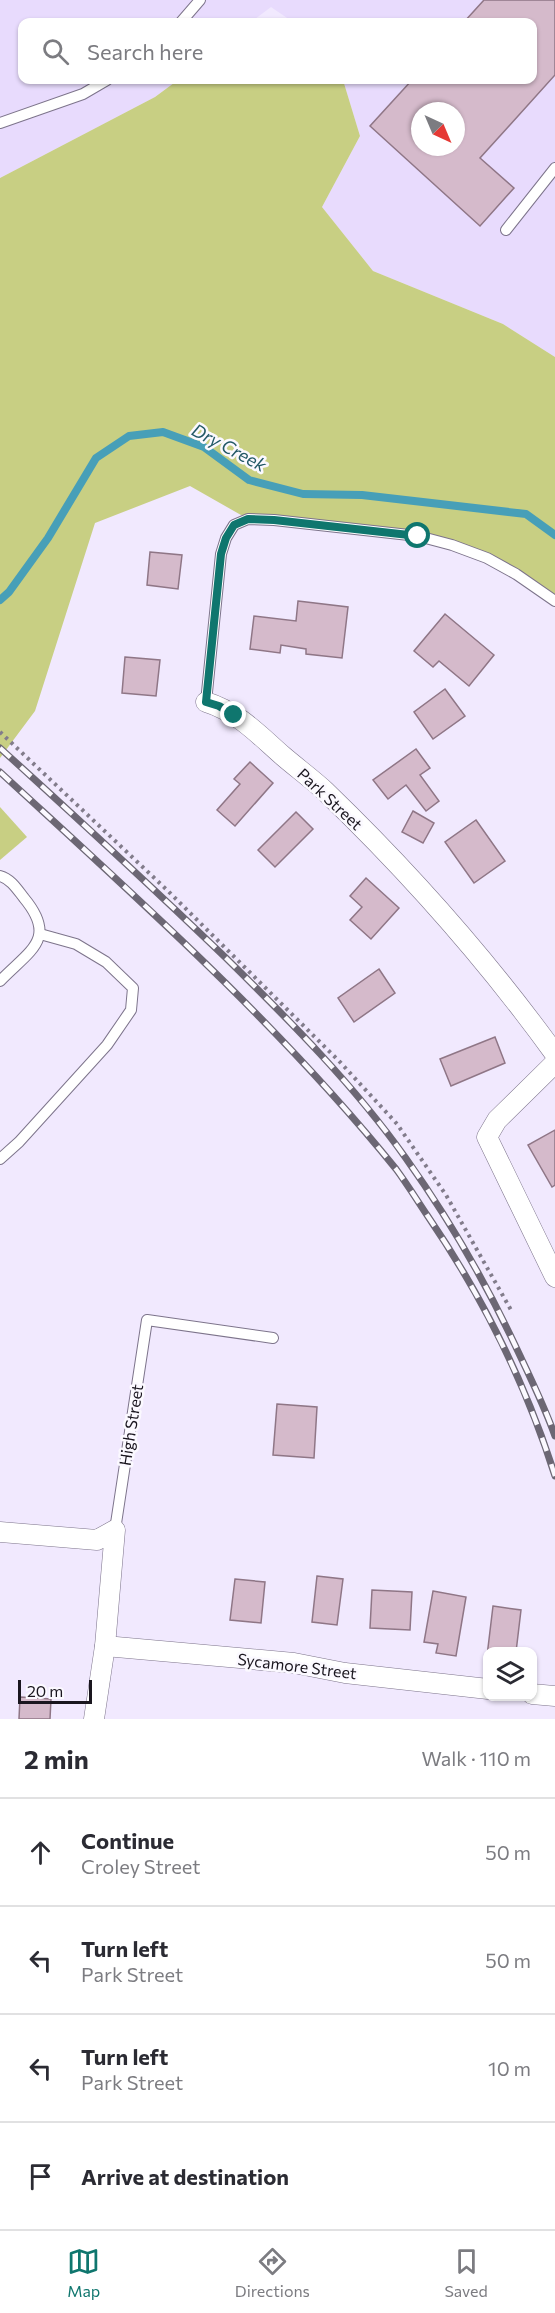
<!DOCTYPE html>
<meta charset="utf-8">
<style>
body{margin:0;font-family:Commissioner,sans-serif;background:#f7f7f7;color:#2b2b33}
.controls{position:absolute;right:18px;bottom:18px;display:grid;overflow:hidden;border-radius:12px;box-shadow:0 2px 4px #0004}
.controls button{width:54px;height:54px;display:grid;place-items:center;padding:0;border:0;border-bottom:2px solid #e1e1e2;background:#fff;color:#2b2b33;font:30px sans-serif}
.compass{position:absolute;left:411px;top:102px;width:54px;height:54px;border-radius:50%;background:#fff;box-shadow:0 2px 4px #0004;rotate:136deg}
.scale{position:absolute;left:18px;bottom:15px;width:74px;box-sizing:border-box;padding-left:6px;border:3px solid #1a161f;border-top:0;font-size:16px;line-height:21px;white-space:nowrap;color:#1a161f;-webkit-text-stroke:4px #fbf9ff;paint-order:stroke}
.stop{position:absolute;width:18px;height:18px;margin:-14px;border:4px solid #0f766e;border-radius:50%;background:#fff}
.stop.end{background:#0f766e;border-color:#fff;box-shadow:0 2px 6px #0008}
.list{margin:0;padding:0;list-style:none}
h2{display:flex;justify-content:space-between;align-items:center;height:78px;margin:0;padding:0 24px;font-size:26px}
h2 small{font-size:20px;font-weight:400;color:#7c7c81}
.list li{display:grid;grid-template-columns:39px 1fr auto;gap:18px;align-items:center;box-sizing:border-box;height:108px;padding:0 24px;border-top:2px solid #e1e1e2}
.list b{display:block;font-size:22px;white-space:nowrap}
.list p{margin:0;font-size:20px;white-space:nowrap;color:#7c7c81}
.list em{font-size:20px;font-style:normal;color:#7c7c81}
.icon{flex:none;width:33px;height:33px;fill:none;stroke:currentColor;stroke-width:2;stroke-linecap:round;stroke-linejoin:round}
.map{position:relative;flex:none;width:555px;height:1719px;overflow:hidden}
.search{position:absolute;background:#fff;box-shadow:0 2px 4px #0004;left:18px;right:18px;top:18px;height:66px;display:flex;align-items:center;gap:15px;box-sizing:border-box;padding:0 21px;border-radius:12px;color:#7c7c81;font-size:22px}
.sheet{height:510px;background:#fff}
nav{display:flex;justify-content:space-around;align-items:center;box-sizing:border-box;height:84px;border-top:2px solid #e1e1e2;background:#fff;font-size:16px;color:#7c7c81}
nav a{display:grid;justify-items:center;gap:3px}
nav .on{color:#0f766e}
.map>svg:first-child{display:block}
.built{fill:#e8dbfd;fill-rule:evenodd}
.green{fill:#c8cf83}
.lines{fill:none;stroke-linecap:round;stroke-linejoin:round}
.stream{stroke:#479fb8;stroke-width:8}
.building{fill:#d5bacb;stroke:#8f7686;stroke-width:1.5;fill-rule:evenodd}
.lane-casing{stroke:#7d748b;stroke-width:12}
.street-casing{stroke:#7d748b;stroke-width:21}
.path{stroke:#827c8b;stroke-width:4;stroke-dasharray:3 4.5;stroke-linecap:butt}
.lane{stroke:#fff;stroke-width:10}
.street{stroke:#fff;stroke-width:20}
.rail-casing{stroke:#6c6774;stroke-width:7}
.rail{stroke:#fbf9ff;stroke-width:4.5;stroke-dasharray:14;stroke-linecap:butt}
.route{stroke:#0f766e;stroke-width:8}
.labels{text-anchor:middle;stroke-width:5;stroke-linejoin:round;paint-order:stroke}
.street-label{font-size:16px;fill:#1a161f;stroke:#fbf9ff}
.water-label{font-size:18px;font-style:italic;fill:#235966;stroke:#fbf9ff}
</style>
<div class="map">
<svg width="555" height="1719" viewBox="0 0 555 1719">
<rect width="100%" height="100%" fill="#f1e9fe"/>
<path class="built" d="M0,0h555v357l-52,-33 -130,-53 -51,-64 38,-71 -17,-56h189v-58h-239l-22,-15 -20,15h-229v58h156l-23,17 -155,81zM420,111h36v36h-36z"/>
<g class="green">
<polygon points="178,80 343,80 360,136 322,207 373,271 503,324 555,357 555,601 452,545 248,519 190,486 95,523 35,711 0,758 0,178 155,97"/>
<polygon points="0,807 27,837 0,860"/>
</g>
<g class="lines">
<polyline class="stream" points="0,600 9,592 48,538 96,458 129,436 163,432 204,447 249,480 303,494 362,495 526,514 555,535"/>
</g>
<g class="building">
<path d="M484,0h71v75l-75,83 34,30 -34,38 -110,-100 42,-46h120v-58h-68zM420,111h36v36h-36z"/>
<polygon points="150,552 182,555 178,589 147,585"/>
<polygon points="298,601 348,607 342,658 306,654 306,649 281,645 280,653 250,649 254,616 296,621"/>
<polygon points="445,614 494,655 469,686 439,661 433,667 414,651"/>
<polygon points="125,657 160,660 156,696 122,693"/>
<polygon points="445,689 465,716 433,739 414,712"/>
<polygon points="416,749 430,768 420,775 439,801 426,811 406,785 388,799 373,780"/>
<polygon points="250,762 273,783 235,826 217,810 240,784 234,779"/>
<polygon points="413,811 434,823 423,843 402,832"/>
<polygon points="296,812 313,829 275,867 258,850"/>
<polygon points="476,820 505,861 474,883 445,842"/>
<polygon points="366,878 399,908 371,939 350,920 362,907 350,896"/>
<polygon points="379,969 395,993 354,1022 338,998"/>
<polygon points="495,1037 505,1063 451,1086 440,1059"/>
<polygon points="555,1130 555,1185 552,1187 528,1145"/>
<polygon points="277,1404 317,1407 314,1458 273,1455"/>
<polygon points="317,1576 343,1579 337,1625 312,1622"/>
<polygon points="235,1579 265,1582 261,1623 230,1620"/>
<polygon points="372,1590 412,1592 410,1630 370,1628"/>
<polygon points="433,1591 466,1597 456,1656 436,1653 438,1644 424,1642"/>
<polygon points="493,1606 521,1610 516,1652 488,1652 487,1656"/>
<polygon points="20,1697 51,1699 50,1719 19,1719"/>
</g>
<g class="lines">
<defs>
<g id="lane">
<polyline points="181,22 200,0"/>
<polyline points="0,123 83,94 107,80"/>
<polyline points="506,230 555,168"/>
<polyline points="206,702 221,554 226,538 234,525 248,519 274,520 418,536 452,545 487,558 516,574 555,601"/>
<path d="M0,876c11,3 17,13 24,22 34,41 6,52 -24,83"/>
<polyline points="0,1159 19,1142 107,1045 131,1010 133,988 106,962 76,944 40,934"/>
<polyline points="115,1530 147,1320 273,1338"/>
</g>
<g id="street">
<path d="M206,702c32,10 53,33 77,54 14,12 29,23 42,35 84,81 162,169 230,263"/>
<polyline points="555,1063 497,1120 487,1137 555,1277"/>
<polyline points="0,1532 97,1540 115,1530 105,1646 94,1719"/>
<polyline points="105,1646 294,1663 345,1673 488,1689"/>
<polyline points="532,1694 555,1696"/>
</g>
</defs>
<use href="#lane" class="lane-casing"/>
<use href="#street" class="street-casing"/>
<polyline class="path" points="0,732 167,890 340,1062 397,1124 446,1195 511,1310"/>
<use href="#lane" class="lane"/>
<use href="#street" class="street"/>
<defs>
<g id="rail">
<path d="M0,748c76,69 152,139 226,210 64,63 127,126 179,199 42,59 79,122 110,188 14,30 29,60 40,91"/>
<path d="M0,772c138,127 278,251 396,397 11,15 21,31 31,46 54,79 99,169 128,261"/>
</g>
</defs>
<use href="#rail" class="rail-casing"/>
<use href="#rail" class="rail"/>
</g>
<g class="lines">
<polyline class="route" points="234,715 219,706 206,702 221,554 226,538 234,525 248,519 274,520 418,536"/>
</g>
<g class="labels">
<g class="street-label">
<text transform="translate(330 799) rotate(43)" y="6">Park Street</text>
<text transform="translate(131 1425) rotate(-81)" y="6">High Street</text>
<text transform="translate(297 1666) rotate(7)" y="6">Sycamore Street</text>
</g>
<g class="water-label">
<text transform="translate(229 448) rotate(28)" y="6">Dry Creek</text>
</g>
</g>
</svg>
<div class="controls">
<button><svg class="icon" aria-label="layers" viewBox="0 0 24 24"><path d="M12 4l9 5-9 5-9-5zM3 14l9 5 9-5"/></svg></button>
</div>
<svg class="compass" viewBox="-18 -18 36 36"><path d="M0-13l5 13h-10z" fill="#e53935"/><path d="M0 13l5-13h-10z" fill="#7c7c81"/></svg>
<div class="scale">20 m</div>
<div class="stop" style="left:418px;top:536px"></div>
<div class="stop end" style="left:234px;top:715px"></div>
<div class="search"><svg class="icon" aria-label="search" viewBox="0 0 24 24"><circle cx="10" cy="10" r="6"/><path d="M15 15l6 6"/></svg>Search here</div>
</div>
<section class="sheet">
<h2>2 min<small>Walk · 110 m</small></h2>
<ul class="list">
<li><svg class="icon" aria-label="ahead" viewBox="0 0 24 24"><path d="M12 20V5M6 11l6-6 6 6"/></svg><div><b>Continue</b><p>Croley Street</p></div><em>50 m</em></li>
<li><svg class="icon" aria-label="left" viewBox="0 0 24 24"><path d="M17 20v-9H6M10 6l-5 5 5 5"/></svg><div><b>Turn left</b><p>Park Street</p></div><em>50 m</em></li>
<li><svg class="icon" aria-label="left" viewBox="0 0 24 24"><path d="M17 20v-9H6M10 6l-5 5 5 5"/></svg><div><b>Turn left</b><p>Park Street</p></div><em>10 m</em></li>
<li><svg class="icon" aria-label="arrive" viewBox="0 0 24 24"><path d="M6 21V4h12l-3 4 3 4H6"/></svg><div><b>Arrive at destination</b></div></li>
</ul>
</section>
<nav>
<a class="on"><svg class="icon" aria-label="map" viewBox="0 0 24 24"><path d="M3 6l6-2 6 2 6-2v14l-6 2-6-2-6 2zM9 4v14M15 6v14"/></svg>Map</a>
<a><svg class="icon" aria-label="directions" viewBox="0 0 24 24"><path d="M12 3l9 9-9 9-9-9zM9 14v-3h6M13 9l2 2-2 2"/></svg>Directions</a>
<a><svg class="icon" aria-label="saved" viewBox="0 0 24 24"><path d="M7 4h10v16l-5-4-5 4z"/></svg>Saved</a>
</nav>
